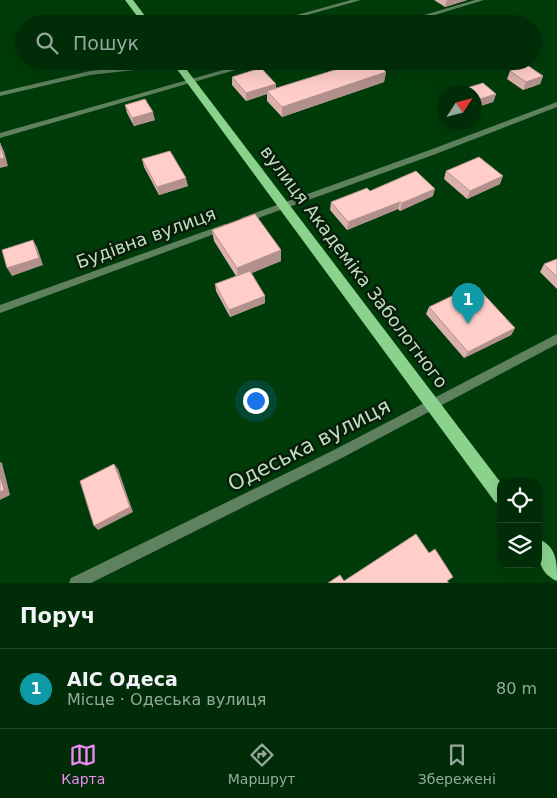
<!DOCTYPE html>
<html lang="uk">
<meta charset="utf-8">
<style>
body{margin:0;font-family:"DejaVu Sans",sans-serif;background:#0a3511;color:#f1f3f6}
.controls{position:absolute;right:15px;bottom:15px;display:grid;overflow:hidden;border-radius:10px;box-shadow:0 5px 20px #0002}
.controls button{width:45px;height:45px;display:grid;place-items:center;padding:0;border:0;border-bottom:1px solid #224928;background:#002d07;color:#f1f3f6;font:25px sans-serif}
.compass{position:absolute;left:437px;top:85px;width:45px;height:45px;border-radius:50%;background:#002d07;box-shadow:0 5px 20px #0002;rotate:54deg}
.you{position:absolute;left:255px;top:400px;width:18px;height:18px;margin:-12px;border:4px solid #fff;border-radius:50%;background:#1a73e8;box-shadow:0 0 0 8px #1a73e833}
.badge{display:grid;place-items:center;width:32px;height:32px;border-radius:50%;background:#f08bf6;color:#fff;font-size:16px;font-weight:700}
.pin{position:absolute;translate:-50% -41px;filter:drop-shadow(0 1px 2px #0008)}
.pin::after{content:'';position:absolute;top:26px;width:18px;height:15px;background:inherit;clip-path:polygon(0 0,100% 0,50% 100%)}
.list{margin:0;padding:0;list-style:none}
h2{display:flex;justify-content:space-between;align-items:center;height:65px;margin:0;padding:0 20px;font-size:21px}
h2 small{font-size:16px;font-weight:400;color:#95a89b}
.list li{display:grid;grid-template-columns:32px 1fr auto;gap:15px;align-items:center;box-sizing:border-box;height:80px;padding:0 20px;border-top:1px solid #224928}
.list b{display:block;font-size:19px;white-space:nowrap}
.list p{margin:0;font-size:16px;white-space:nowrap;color:#95a89b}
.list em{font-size:16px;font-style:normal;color:#95a89b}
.icon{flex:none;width:28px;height:28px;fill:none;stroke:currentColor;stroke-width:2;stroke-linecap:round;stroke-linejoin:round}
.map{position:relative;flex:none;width:557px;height:583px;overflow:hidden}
.search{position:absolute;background:#002d07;box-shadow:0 5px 20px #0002;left:15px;right:15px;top:15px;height:55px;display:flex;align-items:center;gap:12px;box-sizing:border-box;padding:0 18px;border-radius:28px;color:#95a89b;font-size:19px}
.sheet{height:145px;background:#002d07}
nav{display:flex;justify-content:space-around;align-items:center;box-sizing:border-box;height:70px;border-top:1px solid #224928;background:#002d07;font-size:14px;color:#95a89b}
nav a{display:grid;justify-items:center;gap:2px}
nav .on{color:#f08bf6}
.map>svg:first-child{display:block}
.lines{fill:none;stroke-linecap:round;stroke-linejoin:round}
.minor{fill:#5f8160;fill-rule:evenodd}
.primary{fill:#8bd28d;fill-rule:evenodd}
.wall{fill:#dbb1ad}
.shaded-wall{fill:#b2908d}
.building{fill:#ffcec9;stroke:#b2908d}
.labels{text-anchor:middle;stroke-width:5;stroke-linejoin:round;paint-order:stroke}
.street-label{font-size:18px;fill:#c0ddc0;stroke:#071d09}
.near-street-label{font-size:21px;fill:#c0ddc0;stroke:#071d09}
</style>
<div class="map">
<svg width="557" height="583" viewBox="0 0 557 583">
<rect width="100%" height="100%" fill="#003c09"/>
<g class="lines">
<g class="minor">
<polygon points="351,0 361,0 275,24 264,24"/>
<polygon points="475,0 484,0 405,24 394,24"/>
<polygon points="255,61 266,61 0,138 0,133"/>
<polygon points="177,62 179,63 179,65 90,75 0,96 0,92 90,71"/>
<polygon points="557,102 557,107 433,155 247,222 241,222 240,220 241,218 427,151"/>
<polygon points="225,224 230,227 228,229 0,313 0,305"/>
<polygon points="557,334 557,344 338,460 91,583 69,583 71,578 330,452"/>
</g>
<g class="primary">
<polygon points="125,0 133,0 151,24 143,24"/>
<polygon points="171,61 180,61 501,483 501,504 495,502"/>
<path d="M538,539c19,7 19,24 19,42 -19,-8 -19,-25 -19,-42z"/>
</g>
</g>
<g class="wall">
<polygon points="434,0 467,0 445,7"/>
<polygon points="351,61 386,72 384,82 282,117 267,101 267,94 246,101 232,85 232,77 276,88 351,65"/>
<polygon points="510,71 543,76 540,84 523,90 507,79"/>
<polygon points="463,89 496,94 493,102 474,108 474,92 462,92"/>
<polygon points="125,105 155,120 134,126 127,113"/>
<polygon points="142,159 188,186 159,195 144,167"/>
<polygon points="446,171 500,184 467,199 444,179"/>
<polygon points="370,191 433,196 400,211 398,209 347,230 330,210 331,202"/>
<polygon points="212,230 281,250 281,261 251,273 265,296 265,303 230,317 216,291 215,284 236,276 214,241"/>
<polygon points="557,259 557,289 540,272 544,264"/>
<polygon points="429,307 515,328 511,335 464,358 426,314"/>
</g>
<g class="shaded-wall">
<polygon points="447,0 467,0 445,7"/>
<polygon points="386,72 384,82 282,117 282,107"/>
<polygon points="543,76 540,84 523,90 526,82"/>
<polygon points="276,84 276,91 267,91 267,94 246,101 246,93"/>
<polygon points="496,94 493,102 474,108 477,100"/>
<polygon points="153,112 155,120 134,126 132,118"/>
<polygon points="0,143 4,151 8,166 0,168"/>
<polygon points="503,176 500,184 467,199 470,191"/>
<polygon points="186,178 188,186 159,195 157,187"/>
<polygon points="435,189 433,196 400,211 402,203"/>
<polygon points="400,202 398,209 347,230 348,222"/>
<polygon points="33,240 37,247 43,265 12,276 7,268"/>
<polygon points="281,250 281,261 238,279 237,268"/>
<polygon points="265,296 265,303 230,317 229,310"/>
<polygon points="515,328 511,335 464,358 468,352"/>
<polygon points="0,462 2,463 10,495 0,500"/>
<polygon points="114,464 118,469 133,512 98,530 94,526"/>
</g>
<g class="building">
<polygon points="351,61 373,61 386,72 282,107 267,91 354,64"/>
<polygon points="527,65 543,76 526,82 510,71"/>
<polygon points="261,68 276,84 246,93 232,77"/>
<polygon points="483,83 496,94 477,100 474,99 474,92 467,92 463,89"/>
<polygon points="145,99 153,112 132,118 125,105"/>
<polygon points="0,143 4,158 0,159"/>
<polygon points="170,151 186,178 157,187 142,159"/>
<polygon points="479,157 503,176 470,191 446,171"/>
<polygon points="416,171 435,189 402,203 400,202 348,222 331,202 367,188 370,191"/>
<polygon points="255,214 281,250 237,268 212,230"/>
<polygon points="33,240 39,258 7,268 2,250"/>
<polygon points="557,259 557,277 544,264"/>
<polygon points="250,271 265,296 229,310 215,284"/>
<polygon points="475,285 515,328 468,352 429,307"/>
<polygon points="114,464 130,507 94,526 80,481"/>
<polygon points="0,476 4,490 0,492"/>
<polygon points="416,534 429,553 435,549 453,577 447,581 449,583 328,583 340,575 344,581"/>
</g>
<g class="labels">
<g class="street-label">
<text transform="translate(146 238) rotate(-20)" y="6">Будівна вулиця</text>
<text transform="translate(354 267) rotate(53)" y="6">вулиця Академіка Заболотного</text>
</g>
<g class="near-street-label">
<text transform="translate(309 445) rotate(-27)" y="7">Одеська вулиця</text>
</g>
</g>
</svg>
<div class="controls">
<button><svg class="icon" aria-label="locate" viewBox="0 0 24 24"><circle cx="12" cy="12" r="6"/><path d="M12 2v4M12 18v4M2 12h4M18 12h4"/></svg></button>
<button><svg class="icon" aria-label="layers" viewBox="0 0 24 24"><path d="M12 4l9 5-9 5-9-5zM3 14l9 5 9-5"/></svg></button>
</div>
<svg class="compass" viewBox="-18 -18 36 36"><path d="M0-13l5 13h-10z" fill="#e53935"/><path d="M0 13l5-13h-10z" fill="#95a89b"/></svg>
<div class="you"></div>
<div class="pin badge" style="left:468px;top:324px;background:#0f9aa8">1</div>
<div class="search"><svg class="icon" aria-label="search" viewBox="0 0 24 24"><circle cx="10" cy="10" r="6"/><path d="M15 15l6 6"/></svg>Пошук</div>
</div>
<section class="sheet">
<h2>Поруч<small></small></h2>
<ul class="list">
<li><span class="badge" style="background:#0f9aa8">1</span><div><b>АІС Одеса</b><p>Місце · Одеська вулиця</p></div><em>80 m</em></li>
</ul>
</section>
<nav>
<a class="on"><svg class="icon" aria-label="map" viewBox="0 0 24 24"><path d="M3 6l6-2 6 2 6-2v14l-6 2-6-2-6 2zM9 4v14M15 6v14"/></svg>Карта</a>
<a><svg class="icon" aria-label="directions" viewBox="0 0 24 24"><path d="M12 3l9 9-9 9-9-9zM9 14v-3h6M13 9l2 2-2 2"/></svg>Маршрут</a>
<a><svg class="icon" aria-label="saved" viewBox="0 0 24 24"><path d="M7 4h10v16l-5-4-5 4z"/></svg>Збережені</a>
</nav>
